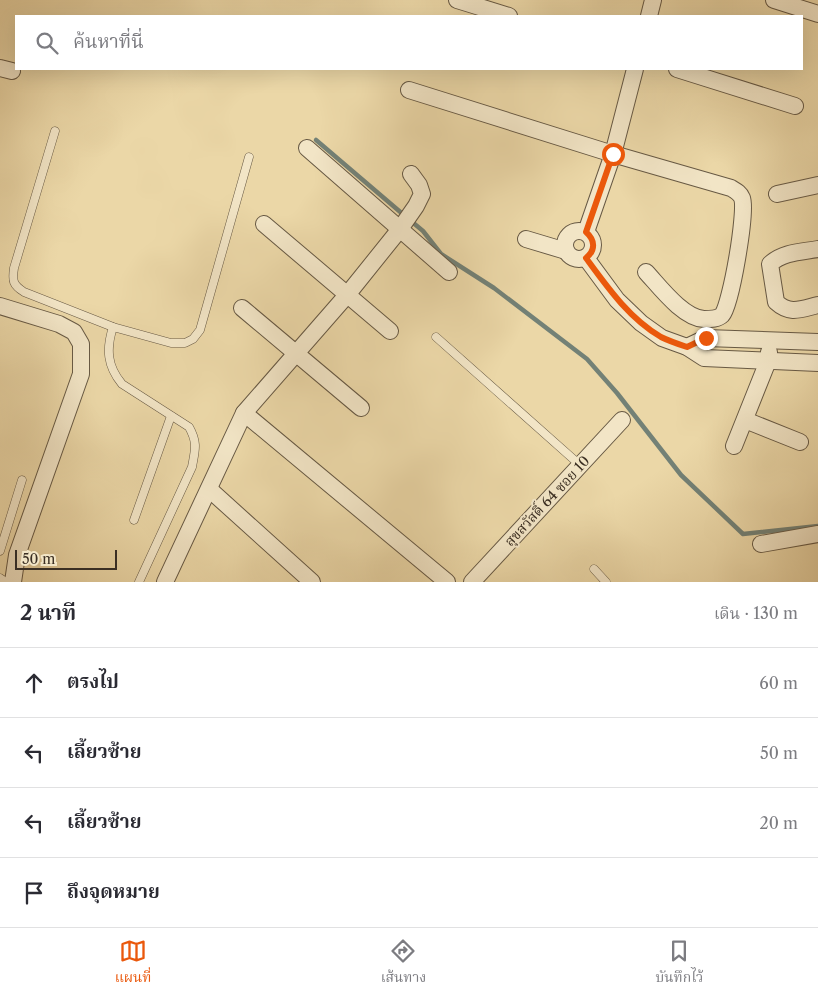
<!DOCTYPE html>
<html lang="th">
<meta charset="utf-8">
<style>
body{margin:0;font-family:"Libre Caslon Text","Noto Serif Thai",serif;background:#f7f7f7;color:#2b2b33}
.scale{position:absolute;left:15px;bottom:12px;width:102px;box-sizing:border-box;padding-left:5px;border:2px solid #3b2f23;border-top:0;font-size:14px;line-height:18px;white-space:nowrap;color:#3b2f23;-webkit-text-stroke:4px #f2e5c6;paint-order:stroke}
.stop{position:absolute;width:15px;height:15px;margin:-11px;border:4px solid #ea580c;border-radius:50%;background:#fff}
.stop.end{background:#ea580c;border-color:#fff;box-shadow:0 1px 5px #0008}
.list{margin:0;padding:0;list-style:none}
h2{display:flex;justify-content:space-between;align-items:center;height:65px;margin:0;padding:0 20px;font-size:21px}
h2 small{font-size:16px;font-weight:400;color:#7c7c81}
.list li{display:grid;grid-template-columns:32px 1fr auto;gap:15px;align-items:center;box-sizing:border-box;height:70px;padding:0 20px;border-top:1px solid #e1e1e2}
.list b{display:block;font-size:19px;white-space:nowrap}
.list em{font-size:16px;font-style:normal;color:#7c7c81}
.icon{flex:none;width:28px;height:28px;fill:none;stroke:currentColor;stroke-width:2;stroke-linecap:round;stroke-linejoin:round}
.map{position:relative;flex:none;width:818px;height:582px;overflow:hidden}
.search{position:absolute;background:#fff;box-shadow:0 5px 20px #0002;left:15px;right:15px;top:15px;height:55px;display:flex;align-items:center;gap:12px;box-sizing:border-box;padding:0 18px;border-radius:0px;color:#7c7c81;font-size:19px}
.sheet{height:345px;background:#fff}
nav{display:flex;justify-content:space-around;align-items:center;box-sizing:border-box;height:70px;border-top:1px solid #e1e1e2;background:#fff;font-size:14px;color:#7c7c81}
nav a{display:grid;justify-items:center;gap:2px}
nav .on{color:#ea580c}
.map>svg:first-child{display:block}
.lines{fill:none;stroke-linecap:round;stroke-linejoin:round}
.stream{stroke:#738176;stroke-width:4.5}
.service-casing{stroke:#675944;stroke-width:9}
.minor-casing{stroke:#675944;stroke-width:18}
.service{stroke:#f2e5c6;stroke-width:8}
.minor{stroke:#f2e5c6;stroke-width:16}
.route{stroke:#ea580c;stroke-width:6}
.labels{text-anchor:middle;stroke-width:4;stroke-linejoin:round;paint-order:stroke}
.street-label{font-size:14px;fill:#3b2f23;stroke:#f2e5c6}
</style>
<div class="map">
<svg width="818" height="582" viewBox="0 0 818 582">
<rect width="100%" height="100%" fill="#ebd7a7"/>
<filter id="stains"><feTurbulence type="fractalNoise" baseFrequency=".004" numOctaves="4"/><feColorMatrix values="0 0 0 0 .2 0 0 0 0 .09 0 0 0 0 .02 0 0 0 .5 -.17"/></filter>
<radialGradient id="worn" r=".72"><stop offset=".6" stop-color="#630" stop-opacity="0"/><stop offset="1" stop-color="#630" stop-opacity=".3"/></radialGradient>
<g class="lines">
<g class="stream">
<polyline points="316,140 405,216"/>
<polyline points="411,221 423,231 441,254 494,288 587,359 617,393 681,475 743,534 818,526"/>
</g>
<defs>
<g id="service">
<path d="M55,131l-41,137c-2,13 -1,17 10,24l89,35 58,16h14l8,-4 7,-9 49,-173"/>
<path d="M113,327c-7,22 -6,39 9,57l67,43c9,16 6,23 3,40l-53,115"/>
<polyline points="436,337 580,465"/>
<polyline points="134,520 171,416"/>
<polyline points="0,551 22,480"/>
<polyline points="594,569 606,582"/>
<polyline points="0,578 6,582"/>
</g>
<g id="minor">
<polyline points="457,0 509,16"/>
<polyline points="774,0 818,14"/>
<polyline points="649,16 653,0"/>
<polyline points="0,68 12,71"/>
<polyline points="677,69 795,106"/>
<path d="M409,90l204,64 118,34c5,3 9,5 11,10 5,13 -11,107 -20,117 -4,4 -11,4 -18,4 -21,-1 -44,-32 -58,-47"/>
<polyline points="307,148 449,272"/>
<polyline points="777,194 818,185"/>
<polyline points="264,224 390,331"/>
<circle cx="579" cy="245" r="14"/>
<polyline points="586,232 613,154 635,69"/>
<polyline points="526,239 566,251"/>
<path d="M818,249c-17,3 -35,3 -48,15l6,38c14,13 25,7 42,3"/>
<polyline points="586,258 617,300 641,323 662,338 687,347 704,358 818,363"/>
<polyline points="0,306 59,324 74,332 81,344 81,374 17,555 13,582"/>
<polyline points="242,308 361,408"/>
<polyline points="687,347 706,338 818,342"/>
<polyline points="244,413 447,582"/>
<polyline points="745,420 800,442"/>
<polyline points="734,446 768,361 769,352"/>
<polyline points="209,489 312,582"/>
<polyline points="761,544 818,534"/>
<polyline points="165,582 244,413 347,295 400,229 416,206 422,194 419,185 411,174"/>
<polyline points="472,582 622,420"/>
</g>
</defs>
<use href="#service" class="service-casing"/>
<use href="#minor" class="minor-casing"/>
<use href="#service" class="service"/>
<use href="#minor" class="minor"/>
</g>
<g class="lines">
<path class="route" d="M613,154l-27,78c9,8 10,18 0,26 22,30 43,60 75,79 8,4 17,7 26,10l19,-9"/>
</g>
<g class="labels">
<g class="street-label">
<text transform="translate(547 501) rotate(-47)" y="5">สุขสวัสดิ์ 64 ซอย 10</text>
</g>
</g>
<rect width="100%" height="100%" filter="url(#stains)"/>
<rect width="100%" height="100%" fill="url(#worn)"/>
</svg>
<div class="scale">50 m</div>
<div class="stop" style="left:613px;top:154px"></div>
<div class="stop end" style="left:706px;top:338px"></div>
<div class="search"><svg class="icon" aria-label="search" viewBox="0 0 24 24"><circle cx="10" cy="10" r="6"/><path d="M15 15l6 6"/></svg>ค้นหาที่นี่</div>
</div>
<section class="sheet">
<h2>2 นาที<small>เดิน · 130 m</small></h2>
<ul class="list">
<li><svg class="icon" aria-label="ahead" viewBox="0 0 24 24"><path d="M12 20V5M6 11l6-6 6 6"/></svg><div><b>ตรงไป</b></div><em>60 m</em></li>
<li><svg class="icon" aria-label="left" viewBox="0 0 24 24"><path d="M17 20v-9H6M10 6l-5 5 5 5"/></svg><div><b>เลี้ยวซ้าย</b></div><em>50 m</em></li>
<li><svg class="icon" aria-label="left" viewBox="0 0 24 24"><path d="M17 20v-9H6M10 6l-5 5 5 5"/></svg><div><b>เลี้ยวซ้าย</b></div><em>20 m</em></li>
<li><svg class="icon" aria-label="arrive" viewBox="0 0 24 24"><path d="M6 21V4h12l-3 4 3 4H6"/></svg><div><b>ถึงจุดหมาย</b></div></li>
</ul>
</section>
<nav>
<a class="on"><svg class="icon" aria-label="map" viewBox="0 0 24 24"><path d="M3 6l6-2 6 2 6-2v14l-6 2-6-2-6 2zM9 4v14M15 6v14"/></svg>แผนที่</a>
<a><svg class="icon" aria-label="directions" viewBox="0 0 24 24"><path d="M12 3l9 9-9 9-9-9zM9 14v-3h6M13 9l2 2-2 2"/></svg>เส้นทาง</a>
<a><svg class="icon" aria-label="saved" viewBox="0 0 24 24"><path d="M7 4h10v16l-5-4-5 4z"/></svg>บันทึกไว้</a>
</nav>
